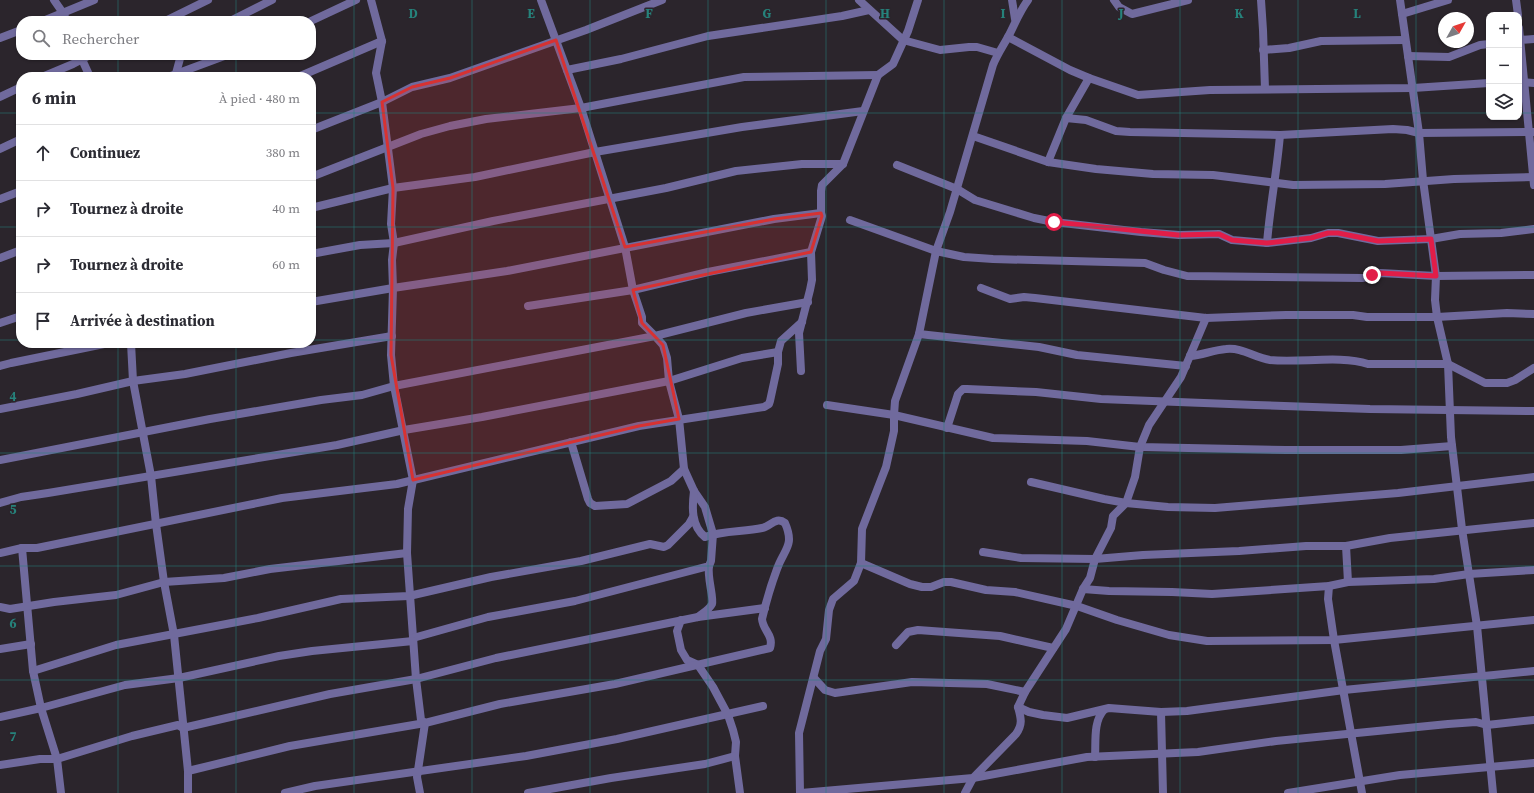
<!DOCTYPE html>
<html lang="fr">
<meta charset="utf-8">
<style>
body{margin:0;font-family:"Source Serif 4",serif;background:#f7f7f7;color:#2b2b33}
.controls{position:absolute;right:12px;top:12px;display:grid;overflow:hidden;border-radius:8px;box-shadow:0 1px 3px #0004}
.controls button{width:36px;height:36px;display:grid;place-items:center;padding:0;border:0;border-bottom:1px solid #e1e1e2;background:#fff;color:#2b2b33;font:20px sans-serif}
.compass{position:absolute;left:1438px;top:12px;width:36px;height:36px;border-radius:50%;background:#fff;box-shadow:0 1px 3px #0004;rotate:50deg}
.stop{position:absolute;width:12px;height:12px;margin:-9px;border:3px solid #e11d48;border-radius:50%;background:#fff}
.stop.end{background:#e11d48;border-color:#fff;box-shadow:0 1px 4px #0008}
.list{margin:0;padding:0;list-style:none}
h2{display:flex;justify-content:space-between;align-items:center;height:52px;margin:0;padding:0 16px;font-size:17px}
h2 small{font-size:13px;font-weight:400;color:#7c7c81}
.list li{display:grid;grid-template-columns:26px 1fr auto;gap:12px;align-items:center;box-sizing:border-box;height:56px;padding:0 16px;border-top:1px solid #e1e1e2}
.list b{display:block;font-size:15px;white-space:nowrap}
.list em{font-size:13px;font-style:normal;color:#7c7c81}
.icon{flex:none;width:22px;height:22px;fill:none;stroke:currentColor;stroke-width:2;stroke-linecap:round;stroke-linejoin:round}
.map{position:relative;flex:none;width:1534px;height:793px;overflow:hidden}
.search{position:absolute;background:#fff;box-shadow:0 1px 3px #0004;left:16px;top:16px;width:300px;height:44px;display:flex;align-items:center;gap:10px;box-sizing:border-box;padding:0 14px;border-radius:16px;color:#7c7c81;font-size:15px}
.panel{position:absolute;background:#fff;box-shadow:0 1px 3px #0004;left:16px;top:72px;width:300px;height:276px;border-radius:16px}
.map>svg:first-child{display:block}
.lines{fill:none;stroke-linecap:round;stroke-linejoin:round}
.street{stroke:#706a9d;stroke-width:8}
.route{stroke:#e11d48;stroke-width:5}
.marked{fill:#d73232;fill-opacity:0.2;stroke:#d73232;stroke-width:3;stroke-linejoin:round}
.grid{fill:none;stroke:#26827b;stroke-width:1;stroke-opacity:0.55}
.grid-label{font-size:13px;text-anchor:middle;font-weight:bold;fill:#26827b;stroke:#2b252c;stroke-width:3;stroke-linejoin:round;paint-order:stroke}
</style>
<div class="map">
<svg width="1534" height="793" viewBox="0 0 1534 793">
<rect width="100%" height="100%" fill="#2b252c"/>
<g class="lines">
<g class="street">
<polyline points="54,0 63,13 67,21"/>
<polyline points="371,0 382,41 376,73 382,102 393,188 391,224 394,243 392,260 393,288 391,355 394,386 413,480 408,509 407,553 416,679 421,720 425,723 417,777 420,793"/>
<polyline points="541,0 581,108 625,247 633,290 642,317 642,323 655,336 746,313 808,302"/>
<polyline points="859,0 903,40 940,50 969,47 977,47 998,53"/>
<polyline points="1012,0 1015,19"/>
<polyline points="1114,0 1119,7 1132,14 1188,0"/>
<polyline points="1261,0 1263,30 1265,89"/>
<polyline points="1400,0 1419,133 1423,180 1436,276 1435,300 1437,317 1448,364 1451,437 1462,529 1477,626 1493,793"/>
<polyline points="1516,0 1518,15"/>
<polyline points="1402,14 1448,0"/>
<polyline points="43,21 94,0"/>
<polyline points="165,21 208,0"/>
<polyline points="230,21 272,0"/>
<polyline points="311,21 356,0"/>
<polyline points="1519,28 1534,185"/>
<polyline points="1008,37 1070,70 1089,78 1138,95 1210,90 1413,88 1489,83"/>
<polyline points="0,38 21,30"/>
<polyline points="1519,40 1534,39"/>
<polyline points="1263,50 1289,48 1321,41 1405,40"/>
<polyline points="80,55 90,77"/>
<polyline points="1408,56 1449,57 1480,45 1489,44"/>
<polyline points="567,70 621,59 708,36 842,16 869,10"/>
<polyline points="42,77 73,64 90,55"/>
<polyline points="168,77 227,55"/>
<polyline points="175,77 181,55"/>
<polyline points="298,77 382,41"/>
<polyline points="1519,82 1534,83"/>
<polyline points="0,97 21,87"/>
<polyline points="1066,118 1086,120 1116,131 1130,132 1280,135 1393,129 1407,130 1419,133 1534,132"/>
<polyline points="311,130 382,102 412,87 450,78 586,30 662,0"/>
<polyline points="973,136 1048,162 1096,169 1153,174 1213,175 1293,185 1385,184 1454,179 1534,177"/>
<polyline points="0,149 21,139"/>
<polyline points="1048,162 1066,118 1089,78"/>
<polyline points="897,165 957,189 975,200 1034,218 1054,222 1141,232 1179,235 1219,234 1232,240 1267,243 1311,238 1328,233 1338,233 1378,241 1431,239 1460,234 1501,233 1534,229"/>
<polyline points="311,177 421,134 450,126 486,119 581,108 744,77 878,75"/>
<polyline points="0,199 21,191"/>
<polyline points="311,208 393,188 475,177 595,152 742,127 863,111"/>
<polyline points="850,220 936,251 964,257 993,259 1145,263 1164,270 1187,276 1363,278 1380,273 1436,276 1534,275"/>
<path d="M1267,243c3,-37 10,-72 13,-108"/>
<polyline points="311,254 360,245 394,243 493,221 666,188 736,171 802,164 843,164"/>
<polyline points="0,258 21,250"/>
<polyline points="981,288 1010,299 1024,297 1035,298 1206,318 1286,315 1353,315 1367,317 1437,317 1507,313 1534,314"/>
<polyline points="311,302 393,288 507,271 774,219 821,213"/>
<polyline points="528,306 633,290 708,272 811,252"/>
<polyline points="0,323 21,316"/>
<polyline points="919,334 1039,347 1077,355 1186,366"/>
<polyline points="131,343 133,381 151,476 156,524 164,582 174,635 188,771 188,793"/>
<path d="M1190,356c12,-1 24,-6 36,-7 16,-2 29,9 44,11 30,3 71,-5 98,4h80l37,19h22l8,-3 19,-12"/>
<polyline points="0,366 11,363 109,343"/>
<polyline points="801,371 799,333 810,290 812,280 811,252 822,216 821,213 821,191 822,185 843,164 878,75 893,64 908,31 918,0"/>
<polyline points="827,405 894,415 993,438 1087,441 1140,447 1286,450 1401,450 1452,446"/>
<polyline points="0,409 77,394 133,381 185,374 291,353 392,336"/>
<polyline points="947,428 958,394 963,389 967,389 1036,392 1101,399 1255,405 1370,409 1534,411"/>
<polyline points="571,442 588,499 590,503 595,506 627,504 671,481 684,469"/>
<polyline points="0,460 210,419 321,400 362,395 394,386 655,336 663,345 667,358 669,381 679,419 684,469 694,491 705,507 713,534 711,561 709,566 575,601 488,617 413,638"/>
<polyline points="1031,482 1104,499 1126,503 1168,507 1215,508 1398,493 1534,477"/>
<polyline points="0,503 21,497 48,493 337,445 404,430 482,417 669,381 742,358 778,352"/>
<polyline points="1346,546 1348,582"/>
<polyline points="22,548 33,671 41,708 57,759 61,793"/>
<polyline points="983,552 1021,558 1095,559 1143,555 1239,551 1306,546 1346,546 1390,538 1534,523"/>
<polyline points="0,553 22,548 37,548 282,498 397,484 639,426 764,407 769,404 770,401 778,364 778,352 781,341 802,322"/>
<polyline points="861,563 910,584 922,587 931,587 944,582 951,582 986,590 1015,592 1077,606 1117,620 1169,635 1207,641 1334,640 1534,620"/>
<polyline points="1329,586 1328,599 1334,640 1362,793"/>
<polyline points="1083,589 1109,591 1172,592 1212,594 1329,586 1348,582 1434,579 1469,574 1534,570"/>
<polyline points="0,607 10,609 54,602 116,595 164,582 224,578 270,569 407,553"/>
<path d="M698,617c5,-4 11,-7 14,-13 2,-6 -5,-27 -3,-38"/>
<polyline points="681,620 677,631 681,650 687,660 698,665 713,687 728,715 733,730 736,742 735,756 740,793"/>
<polyline points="896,645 908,632 918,630 1000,636 1053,648"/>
<polyline points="0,649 31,644"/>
<polyline points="33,671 116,645 258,618 341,599 409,596 491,577 581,561 650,544 664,547 668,545 689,524 693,517"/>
<polyline points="814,678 825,690 835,693 912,682 987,684 1025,692"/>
<polyline points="1018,707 1029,712 1043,715 1067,718 1109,708 1161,712 1187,711 1344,690 1534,671"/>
<polyline points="1161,712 1163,793"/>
<polyline points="0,717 41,708 125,685 179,678 279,656 312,651 413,641"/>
<path d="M1095,757c1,-14 -2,-36 9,-47"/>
<polyline points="0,765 40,759 57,759 132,736 178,725 183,728 330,694 416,679 496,658 698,617 765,608"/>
<path d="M188,771l102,-25 135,-23 75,-19 115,-20 155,-36c4,-13 -7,-17 -8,-29 4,-17 9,-34 15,-50 7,-20 18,-23 8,-46 -9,-7 -14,3 -23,5 -18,4 -39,2 -57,9 -14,-11 -13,-30 -11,-46"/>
<polyline points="285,793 315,786 526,756 617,739 763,706"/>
<polyline points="528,793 611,778 705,764 735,756"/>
<path d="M800,793l-1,-60 21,-82 6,-12 3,-29 4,-11 21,-18 7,-18 1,-34 24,-62 8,-36v-16l1,-14 24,-67 17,-83 14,-39 43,-147c4,-10 10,-19 15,-28 7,-13 11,-25 20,-37"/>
<polyline points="801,793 973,778 1087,757 1198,752 1276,741 1448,724 1476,722 1487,725 1534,720"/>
<path d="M965,793l8,-15 43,-44c7,-10 5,-16 2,-27l7,-15 41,-63 17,-40 7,-11 5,-19 16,-31 2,-12 13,-13 9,-26 5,-30 9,-22 32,-48 25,-59"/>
<polyline points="1288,793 1400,775 1534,763"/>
</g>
</g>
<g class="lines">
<polyline class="route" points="1054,222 1178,235 1219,234 1232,240 1267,243 1311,238 1328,233 1338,233 1378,241 1431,239 1436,276 1380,273 1372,275"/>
</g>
<path class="marked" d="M556,40l69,207 149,-28 47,-6 1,3 -11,36 -178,38 9,33 21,22 16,74 -40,7 -226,54 -22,-125 2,-167 -11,-86 30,-15 38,-9z"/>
<path class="grid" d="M118,0v21M236,0v21M354,0v793M472,0v793M590,0v793M708,0v793M826,0v793M944,0v793M1062,0v793M1180,0v793M1298,0v793M1416,0v793M118,55v22M236,55v22M0,113h21M311,113h1178M1519,113h15M0,227h21M311,227h1223M0,340h21M311,340h1223M118,343v450M236,343v450M0,453h1534M0,566h1534M0,680h1534"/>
<g class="grid-label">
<text x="413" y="18">D</text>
<text x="531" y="18">E</text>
<text x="649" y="18">F</text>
<text x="767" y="18">G</text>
<text x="885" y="18">H</text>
<text x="1003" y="18">I</text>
<text x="1121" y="18">J</text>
<text x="1239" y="18">K</text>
<text x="1357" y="18">L</text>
<text x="13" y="401">4</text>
<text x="13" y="514">5</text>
<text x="13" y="628">6</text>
<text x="13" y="741">7</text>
</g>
</svg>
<div class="controls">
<button>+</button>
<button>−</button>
<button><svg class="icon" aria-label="layers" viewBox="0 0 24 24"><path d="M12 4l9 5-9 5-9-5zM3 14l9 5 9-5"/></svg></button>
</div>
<svg class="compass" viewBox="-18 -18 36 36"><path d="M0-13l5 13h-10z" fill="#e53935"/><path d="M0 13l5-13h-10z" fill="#7c7c81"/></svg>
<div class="stop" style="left:1054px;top:222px"></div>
<div class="stop end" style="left:1372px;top:275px"></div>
<div class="search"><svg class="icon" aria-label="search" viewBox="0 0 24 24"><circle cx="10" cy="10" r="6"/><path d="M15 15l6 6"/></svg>Rechercher</div>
<section class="panel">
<h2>6 min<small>À pied · 480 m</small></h2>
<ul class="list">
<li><svg class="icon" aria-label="ahead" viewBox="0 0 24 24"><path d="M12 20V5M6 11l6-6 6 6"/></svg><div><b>Continuez</b></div><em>380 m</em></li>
<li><svg class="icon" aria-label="right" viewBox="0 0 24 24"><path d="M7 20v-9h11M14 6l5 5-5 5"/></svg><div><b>Tournez à droite</b></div><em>40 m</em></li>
<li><svg class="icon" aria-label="right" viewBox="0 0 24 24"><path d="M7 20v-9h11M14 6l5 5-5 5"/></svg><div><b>Tournez à droite</b></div><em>60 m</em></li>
<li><svg class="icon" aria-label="arrive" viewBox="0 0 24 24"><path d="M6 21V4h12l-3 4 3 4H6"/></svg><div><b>Arrivée à destination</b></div></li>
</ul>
</section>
</div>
